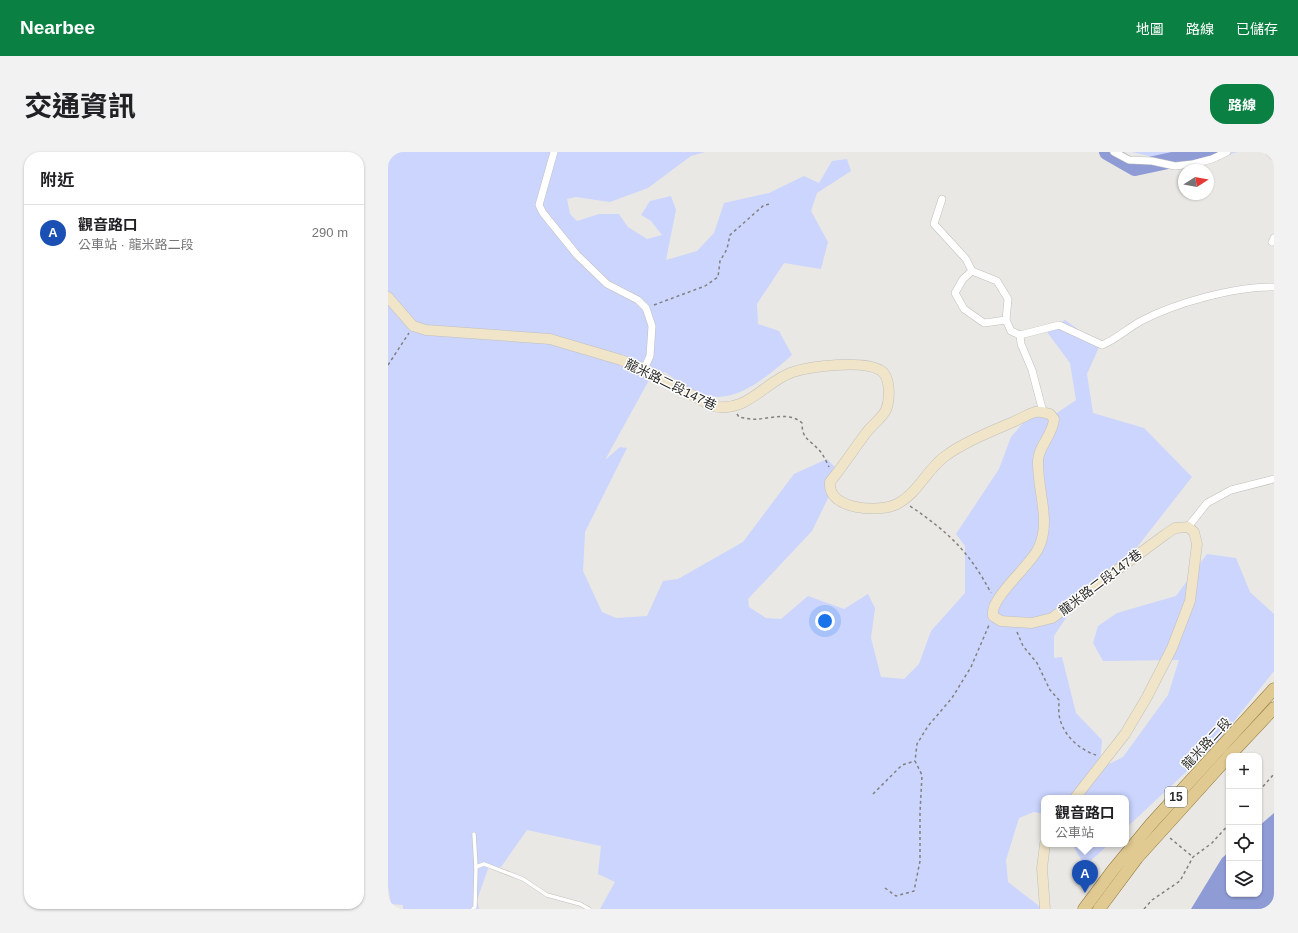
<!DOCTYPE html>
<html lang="zh-TW">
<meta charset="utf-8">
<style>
body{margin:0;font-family:Arial,"Noto Sans TC",sans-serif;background:#f2f2f2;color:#202124}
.controls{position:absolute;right:12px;bottom:12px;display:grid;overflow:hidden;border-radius:8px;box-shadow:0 1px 3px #0004}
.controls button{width:36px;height:36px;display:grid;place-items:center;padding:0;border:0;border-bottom:1px solid #e0e0e0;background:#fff;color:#202124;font:20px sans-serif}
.compass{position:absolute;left:790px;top:12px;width:36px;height:36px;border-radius:50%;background:#fff;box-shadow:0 1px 3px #0004;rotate:79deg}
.you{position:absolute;left:437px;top:469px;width:14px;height:14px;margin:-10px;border:3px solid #fff;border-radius:50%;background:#1a73e8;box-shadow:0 0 0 6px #1a73e833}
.badge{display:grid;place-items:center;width:26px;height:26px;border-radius:50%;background:#0b8043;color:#fff;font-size:13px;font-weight:700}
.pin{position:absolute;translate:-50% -33px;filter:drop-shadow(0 1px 2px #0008)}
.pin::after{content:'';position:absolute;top:21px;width:14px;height:12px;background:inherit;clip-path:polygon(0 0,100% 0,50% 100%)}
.popup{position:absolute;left:653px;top:643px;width:88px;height:52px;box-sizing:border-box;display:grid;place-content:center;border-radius:8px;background:#fff;filter:drop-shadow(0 1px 3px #0005);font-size:13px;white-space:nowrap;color:#757577}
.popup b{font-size:15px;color:#202124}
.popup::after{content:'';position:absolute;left:50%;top:100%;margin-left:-8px;border:8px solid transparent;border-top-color:#fff}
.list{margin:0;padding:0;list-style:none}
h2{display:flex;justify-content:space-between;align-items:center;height:52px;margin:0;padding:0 16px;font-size:17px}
h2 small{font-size:13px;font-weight:400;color:#757577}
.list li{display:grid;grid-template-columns:26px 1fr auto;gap:12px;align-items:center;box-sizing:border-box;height:56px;padding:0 16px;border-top:1px solid #e0e0e0}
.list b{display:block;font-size:15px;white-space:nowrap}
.list p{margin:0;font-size:13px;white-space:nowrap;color:#757577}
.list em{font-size:13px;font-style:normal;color:#757577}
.icon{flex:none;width:22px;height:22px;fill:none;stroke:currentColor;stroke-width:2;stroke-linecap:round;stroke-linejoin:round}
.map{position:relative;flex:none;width:886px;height:757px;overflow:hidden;border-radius:16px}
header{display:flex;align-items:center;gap:24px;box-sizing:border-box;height:56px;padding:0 20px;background:#0b8043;color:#fff}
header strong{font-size:19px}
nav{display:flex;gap:22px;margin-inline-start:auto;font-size:14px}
.intro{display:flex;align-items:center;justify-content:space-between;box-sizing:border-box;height:96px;padding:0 24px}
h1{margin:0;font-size:28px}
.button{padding:10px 18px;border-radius:16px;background:#0b8043;color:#fff;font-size:14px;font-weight:700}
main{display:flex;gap:24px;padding:0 24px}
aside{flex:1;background:#fff;border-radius:16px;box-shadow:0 1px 3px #0004}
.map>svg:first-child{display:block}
.green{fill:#cbd5fe}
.water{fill:#8e9bd5}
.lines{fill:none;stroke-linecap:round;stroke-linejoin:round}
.river{stroke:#8e9bd5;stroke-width:16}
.lane-casing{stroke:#c1bfbb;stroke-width:4.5}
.street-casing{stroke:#c1bfbb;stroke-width:8}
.secondary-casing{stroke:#c1bfbb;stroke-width:11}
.primary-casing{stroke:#947c3e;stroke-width:13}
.path{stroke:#82817f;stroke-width:1.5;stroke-dasharray:3 3;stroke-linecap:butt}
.lane{stroke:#fff;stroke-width:3.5}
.street{stroke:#fff;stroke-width:7}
.secondary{stroke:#f0e5c9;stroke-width:10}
.primary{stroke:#e1ca92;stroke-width:12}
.labels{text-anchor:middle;stroke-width:3;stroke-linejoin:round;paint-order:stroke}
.shield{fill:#fff;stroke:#6b6b69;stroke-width:1}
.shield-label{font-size:12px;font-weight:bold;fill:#2b2b29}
.street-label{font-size:13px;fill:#2b2b29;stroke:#fff}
</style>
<header>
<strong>Nearbee</strong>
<nav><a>地圖</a><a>路線</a><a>已儲存</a></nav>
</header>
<div class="intro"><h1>交通資訊</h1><a class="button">路線</a></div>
<main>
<aside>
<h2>附近<small></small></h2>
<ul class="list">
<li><span class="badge" style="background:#1a4fb4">A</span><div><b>觀音路口</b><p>公車站 · 龍米路二段</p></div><em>290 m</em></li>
</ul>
</aside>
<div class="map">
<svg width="886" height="757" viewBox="0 0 886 757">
<rect width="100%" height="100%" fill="#e9e8e4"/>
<g class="green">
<path d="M0,0h317l-14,4 -43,32 -38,14 -34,-5 -9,2 3,15 7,7 22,-7h20l9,13 19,12 15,-4 -11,-14 -10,-6 9,-14 21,-5 5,14 -10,50 31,-9 17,-18 10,-30 45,-10 35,-17 15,7 13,-22 15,-2 4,12 -34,22 -6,18 17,31 -7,27 -37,-6 -27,41 1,20 21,7 13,24c-23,20 -56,50 -88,40 -14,-4 -28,-16 -40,-23l-16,10 -43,78 15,-13 7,1 -42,84 -2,39 19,41 14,6 31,-2 16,-35 15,-2 65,-37 51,-68 33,-15 9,9 -4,22 -20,41 -64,68 1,8 17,11 15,1 27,-23 36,13 24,-15 7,14 -4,30 10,39 23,2 15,-15 12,-33 34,-38v-47l-9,-12 43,-65 12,-32 20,-23 23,1 22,-15 -6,-37 -23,-31 18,-12 35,25 -13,29 6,39 51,15 48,49 -58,74 -48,37 -32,48v22l8,-1 14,56 26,27 -2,22 7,3 16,-8 45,-62 11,-35 -76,1 -10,-18 5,-17 19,-13 59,-17 31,-42 29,4 14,34 24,22v57l-59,74 -89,83v-30h-82v16l-10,-2 -15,6 -13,42 2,22 35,27h-443l15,-27 -17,-8 3,-28 -74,-16 -26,37 -12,-1 -12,34 2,9h-76v-4l-12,-1 -3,-18z"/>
<polygon points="744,0 850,0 798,13"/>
<polygon points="684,692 721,692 697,714"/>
</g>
<polygon class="water" points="886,661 886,757 803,757 834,706 841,700 841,742 871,742 871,674"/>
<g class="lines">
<polyline class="river" points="719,0 747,16 822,0"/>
<defs>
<g id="lane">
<polyline points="86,682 88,715"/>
<polyline points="85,757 87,755 88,715 96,712 135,727 159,743 192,752 201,757"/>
</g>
<g id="street">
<polyline points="166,0 151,53 155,61 189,103 219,132 250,148 258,156 264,174 262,204 256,217"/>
<polyline points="726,0 741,8 764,9 787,14 805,12 824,7 839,0"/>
<polyline points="881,0 886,5"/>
<polyline points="554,47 546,72 578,107 584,119 609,129 620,147 618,168 623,179 632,183"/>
<polyline points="884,90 886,86"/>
<polyline points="584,119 575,127 567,141 576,157 596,171 618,168"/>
<path d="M655,260l-11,-42 -11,-26 -1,-9 39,-10 43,20c15,-6 26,-17 39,-24 34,-18 95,-35 133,-34"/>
<polyline points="800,375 819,351 843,338 886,327"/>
</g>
<g id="secondary">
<path d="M0,145l25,29 13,4 124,9 71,21 23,9 68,37c36,8 51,-24 81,-34 19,-6 70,-12 87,-2 11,6 10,30 6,40 -4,8 -14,15 -20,23 -12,16 -23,33 -36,49 -3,28 49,31 67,22 21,-11 29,-33 47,-47 18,-14 48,-26 69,-35 7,-3 15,-8 22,-10 5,-1 10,1 15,2l4,5c-1,16 -16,28 -16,42 -1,29 14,61 0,88 -9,18 -49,50 -45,67l8,5 13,1 18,1 20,-5 114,-84 9,-6 13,-1 6,5 3,12 -7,57 -18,47 -25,49 -22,37 -50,64"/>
<polyline points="657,757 654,716 657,692"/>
</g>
<g id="primary">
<polyline points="841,604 886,556"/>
<polyline points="696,757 725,718 763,672 886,537"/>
<polyline points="711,757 749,706 841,604"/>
</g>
</defs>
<use href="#lane" class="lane-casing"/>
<use href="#street" class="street-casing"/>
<use href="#secondary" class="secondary-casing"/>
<use href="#primary" class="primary-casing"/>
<g class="path">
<polyline points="266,153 317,134 330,125 332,109 339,97 342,83 376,53 384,52"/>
<polyline points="0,213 21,181"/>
<path d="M349,262l2,3c6,1 13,3 19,2 15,-1 32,-7 44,4 0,16 7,16 17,27 4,4 7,11 10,17"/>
<path d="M522,354c38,26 59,45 81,87"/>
<path d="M629,480l6,14 14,17 13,27 9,10c0,6 -1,13 1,19 4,17 20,31 36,36"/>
<polyline points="871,639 886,622"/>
<polyline points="485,642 514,613 527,609"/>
<polyline points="782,686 805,705"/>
<polyline points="497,736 508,744 526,739 532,709 532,661 534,623 527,609 529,592 540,574 564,546 583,515 601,473"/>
<polyline points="756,757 764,748 792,729 805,705 824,691 841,672"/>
</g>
<use href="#lane" class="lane"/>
<use href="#street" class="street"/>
<use href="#secondary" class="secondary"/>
<use href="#primary" class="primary"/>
</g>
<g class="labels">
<rect class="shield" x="777" y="635" width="22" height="20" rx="3"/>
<g class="shield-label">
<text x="788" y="649">15</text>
</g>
<g class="street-label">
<text transform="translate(283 232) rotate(26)" y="5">龍米路二段147巷</text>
<text transform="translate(712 430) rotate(-37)" y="5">龍米路二段147巷</text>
<text transform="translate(818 591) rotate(-47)" y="5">龍米路二段</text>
</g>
</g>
</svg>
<div class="controls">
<button>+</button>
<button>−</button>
<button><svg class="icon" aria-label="locate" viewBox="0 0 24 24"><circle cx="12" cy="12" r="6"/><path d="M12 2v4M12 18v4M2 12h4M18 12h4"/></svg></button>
<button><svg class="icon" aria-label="layers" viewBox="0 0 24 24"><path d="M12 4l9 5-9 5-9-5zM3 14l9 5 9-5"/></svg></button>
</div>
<svg class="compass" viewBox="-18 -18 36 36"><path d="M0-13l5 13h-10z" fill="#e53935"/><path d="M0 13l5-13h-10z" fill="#757577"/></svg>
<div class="you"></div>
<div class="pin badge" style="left:697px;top:741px;background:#1a4fb4">A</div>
<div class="popup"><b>觀音路口</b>公車站</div>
</div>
</main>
